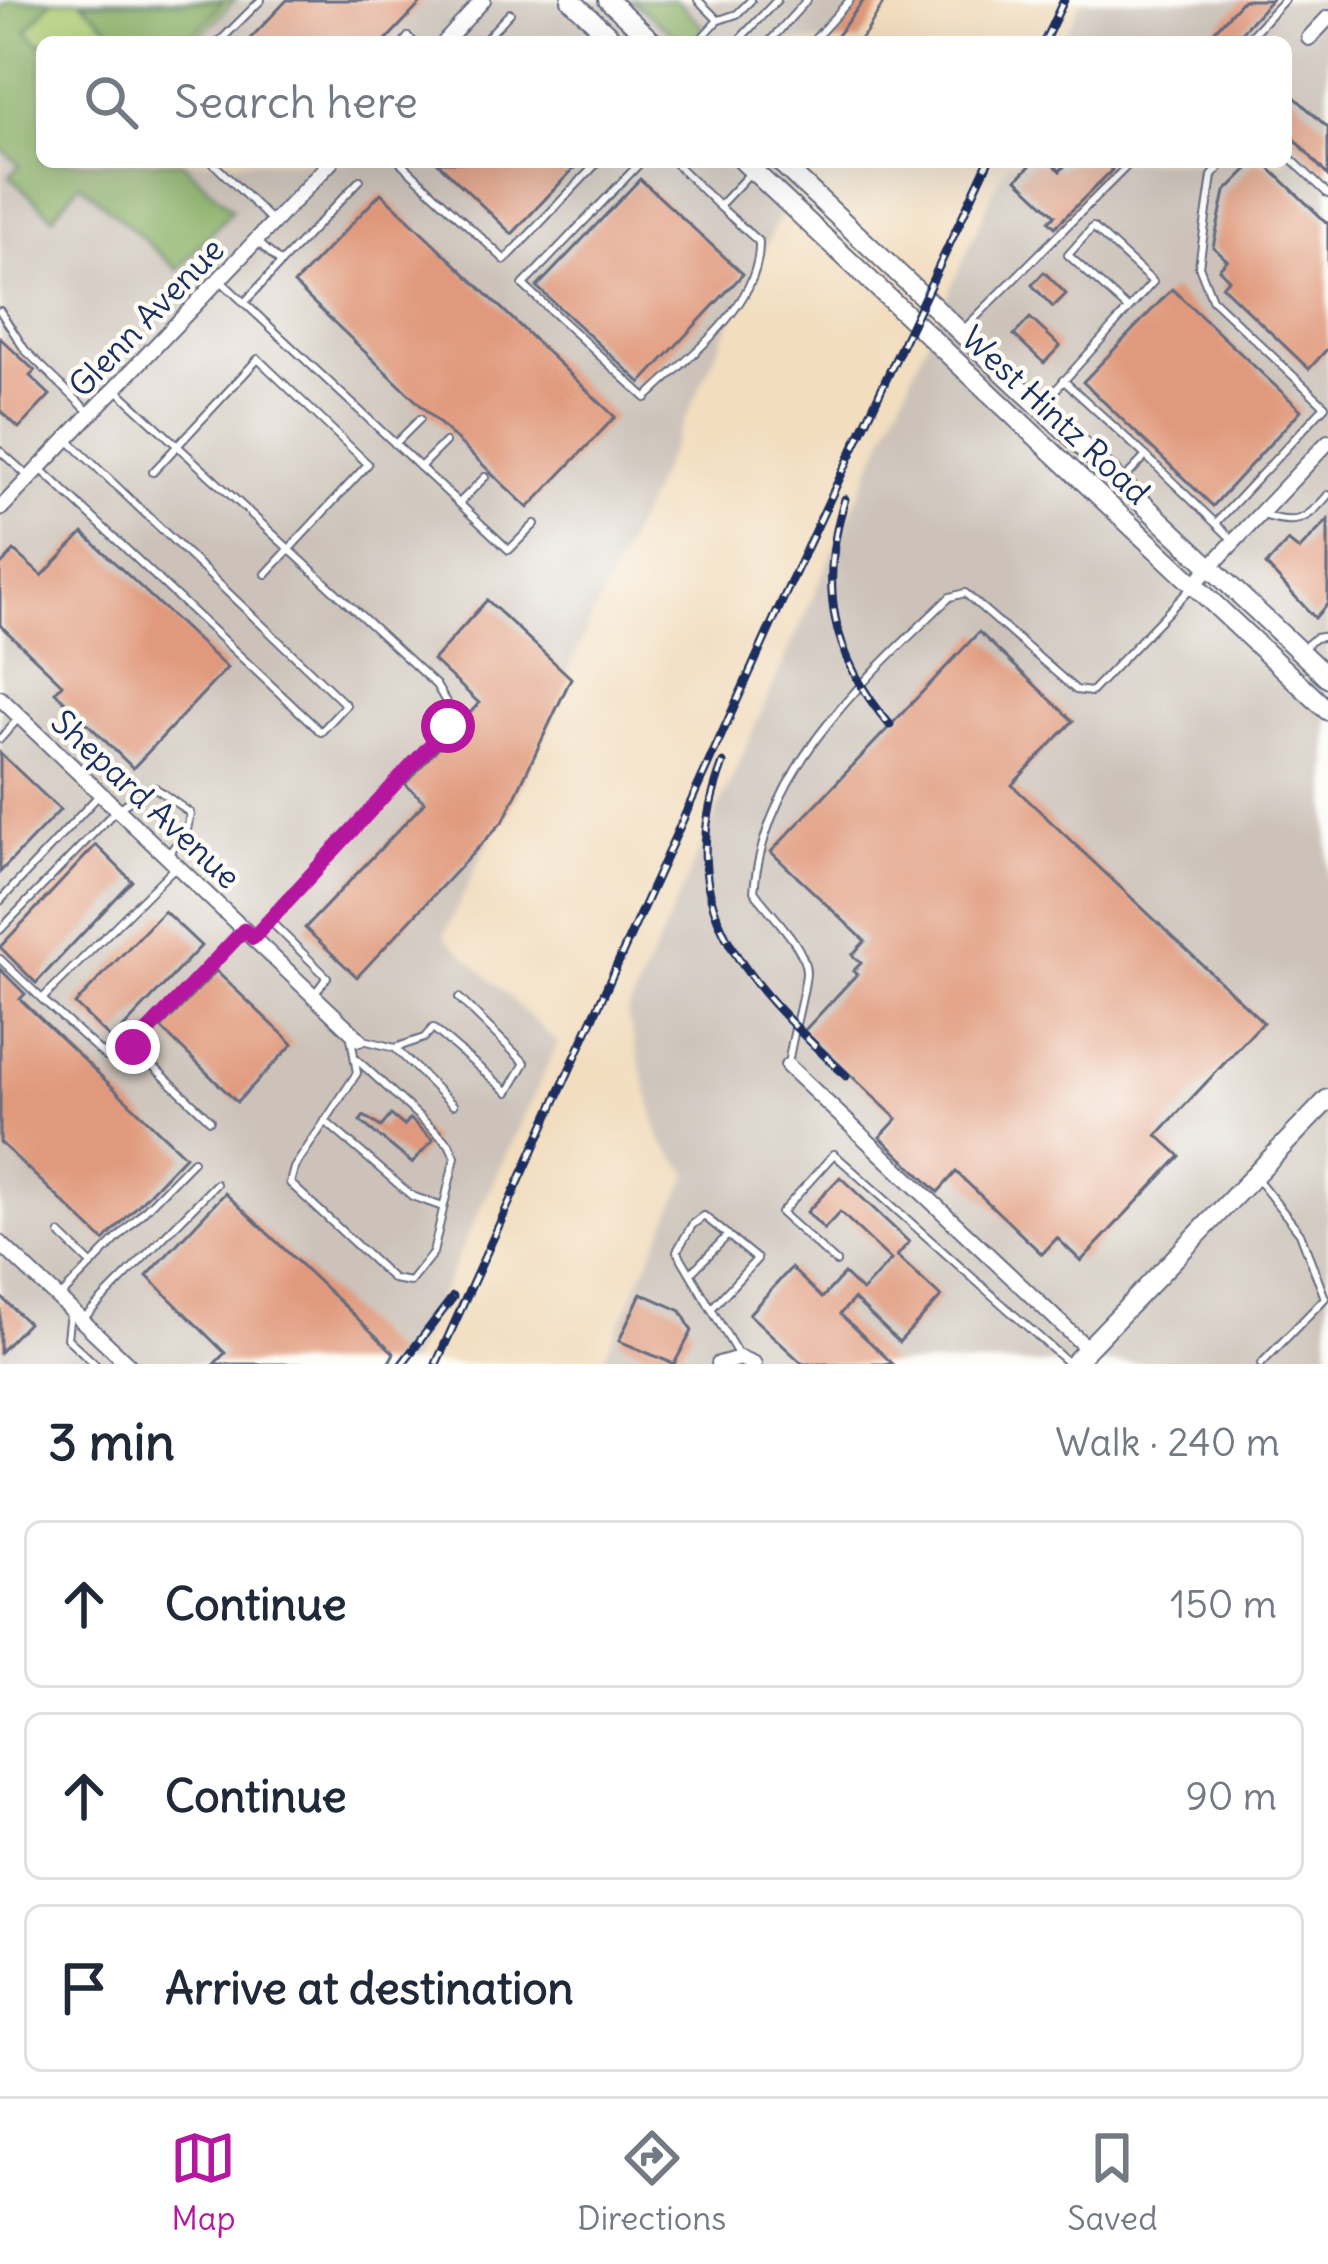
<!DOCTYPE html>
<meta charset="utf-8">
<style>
body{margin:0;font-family:Delius,sans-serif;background:#f6f6f7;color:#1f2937}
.stop{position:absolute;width:36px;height:36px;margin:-27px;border:9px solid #b5179e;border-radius:50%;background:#fff}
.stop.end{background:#b5179e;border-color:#fff;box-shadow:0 3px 12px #0008}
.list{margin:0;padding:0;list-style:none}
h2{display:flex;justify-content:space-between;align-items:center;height:156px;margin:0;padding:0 48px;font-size:51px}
h2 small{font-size:39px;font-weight:400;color:#747a83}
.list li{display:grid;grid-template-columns:78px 1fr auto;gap:36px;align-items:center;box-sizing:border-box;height:168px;margin:0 24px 24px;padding:0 24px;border:3px solid #e0e1e3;border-radius:18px}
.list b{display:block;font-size:45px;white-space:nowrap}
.list em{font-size:39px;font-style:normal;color:#747a83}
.icon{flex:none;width:66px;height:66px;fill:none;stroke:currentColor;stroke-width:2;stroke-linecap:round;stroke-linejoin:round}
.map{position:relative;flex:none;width:1328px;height:1364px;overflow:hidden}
.search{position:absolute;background:#fff;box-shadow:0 12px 48px #0002;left:36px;right:36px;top:36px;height:132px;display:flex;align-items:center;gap:30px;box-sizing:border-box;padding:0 42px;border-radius:18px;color:#747a83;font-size:45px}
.sheet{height:732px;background:#fff}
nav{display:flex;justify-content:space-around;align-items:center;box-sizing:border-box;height:168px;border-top:3px solid #e0e1e3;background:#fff;font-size:33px;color:#747a83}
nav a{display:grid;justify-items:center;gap:6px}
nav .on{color:#b5179e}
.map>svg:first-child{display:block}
.industrial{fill:#ccc2b9}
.green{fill:#aecd74;stroke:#647e69;stroke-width:3}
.forest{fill:#8ab066;stroke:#527062;stroke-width:3}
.building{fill:#e0997b}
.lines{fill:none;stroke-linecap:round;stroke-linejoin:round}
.service-casing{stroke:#666c80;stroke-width:10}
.minor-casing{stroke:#666c80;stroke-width:18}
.secondary-casing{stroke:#666c80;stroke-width:22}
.service{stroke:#fff;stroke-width:6}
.minor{stroke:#fff;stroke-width:14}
.secondary{stroke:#fff;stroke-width:18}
.rail-casing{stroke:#1b2f5e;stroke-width:9}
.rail{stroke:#fdfcf7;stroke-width:4.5;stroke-dasharray:14;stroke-linecap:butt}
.route{stroke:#b5179e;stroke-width:15}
.labels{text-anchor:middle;stroke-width:9;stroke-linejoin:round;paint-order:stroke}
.street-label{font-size:33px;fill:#1b2f5e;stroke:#fdfcf7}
</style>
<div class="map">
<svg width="1328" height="1364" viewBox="0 0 1328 1364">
<rect width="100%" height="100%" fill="#fdfcf7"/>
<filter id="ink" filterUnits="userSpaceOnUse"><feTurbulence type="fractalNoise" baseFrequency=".00833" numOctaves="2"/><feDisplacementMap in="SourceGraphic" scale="24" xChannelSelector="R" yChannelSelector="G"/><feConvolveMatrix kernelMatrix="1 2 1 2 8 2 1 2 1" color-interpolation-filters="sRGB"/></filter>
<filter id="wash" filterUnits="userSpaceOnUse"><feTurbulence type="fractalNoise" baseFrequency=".004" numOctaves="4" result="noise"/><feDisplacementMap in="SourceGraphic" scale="48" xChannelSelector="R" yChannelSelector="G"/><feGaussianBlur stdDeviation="2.7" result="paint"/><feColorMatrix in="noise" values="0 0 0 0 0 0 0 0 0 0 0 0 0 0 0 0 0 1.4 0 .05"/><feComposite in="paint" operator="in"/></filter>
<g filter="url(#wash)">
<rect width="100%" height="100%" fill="#f2ddbf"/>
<g class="industrial">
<polygon points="0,0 880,0 860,42 42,42 42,162 805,162 444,936 558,1043 408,1364 0,1364"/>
<polygon points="1082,0 1328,0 1328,1364 601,1364 689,1173 660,1140 627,1013 1007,162 1286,162 1286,42 1062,42"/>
</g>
<polygon class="green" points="21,0 234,0 194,42 42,42 42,162 53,193 0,142 0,23"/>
<g class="forest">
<polygon points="9,0 52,0 27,31 42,46 42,162 182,162 232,210 178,270 80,183 53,217 9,176 20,165 0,147 0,9"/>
<polygon points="225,0 186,42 124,42 82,2"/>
<polygon points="631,0 676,0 705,29 693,42 683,42"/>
</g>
<g id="blocks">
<g class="building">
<polygon points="287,0 424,0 384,42 247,42"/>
<polygon points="864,0 885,0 866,33 857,42 832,42"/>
<polygon points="1243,0 1271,0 1232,42 1204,42"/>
<polygon points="1286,89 1328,128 1328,176 1286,129"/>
<polygon points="437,162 580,162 512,234"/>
<polygon points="1034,162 1051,162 1060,171 1068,162 1103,162 1112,170 1055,227 1049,221 1055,215 1017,179"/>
<polygon points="1255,162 1263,162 1328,224 1328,348 1309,369 1222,286 1229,279 1219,269 1227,260 1213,247 1225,192"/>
<polygon points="640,179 743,274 641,383 537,287"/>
<polygon points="381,193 615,417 528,508 294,284"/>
<polygon points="1044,272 1066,294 1053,307 1032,285"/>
<polygon points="1172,289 1301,410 1213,506 1083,382"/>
<polygon points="1030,318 1060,346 1044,363 1014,335"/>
<polygon points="0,338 35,371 30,376 50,395 19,428 0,410"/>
<polygon points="1328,520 1328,603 1315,618 1266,565 1288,541 1299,550"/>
<polygon points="83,533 227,668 133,768 55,692 62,684 0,625 0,566 14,551 42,576"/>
<polygon points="487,600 571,678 504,820 357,977 305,928 425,802 405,784 479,703 433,660"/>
<polygon points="979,632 1073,721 1012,785 1263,1022 1157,1135 1180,1156 1081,1261 1057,1238 1042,1254 956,1172 938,1192 880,1137 897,1119 804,1031 857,974 853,971 861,963 852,955 865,941 771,852"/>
<polygon points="0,753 60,810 0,872"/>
<polygon points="96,845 132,881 36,983 0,947"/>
<polygon points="164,911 201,946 112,1040 75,1004"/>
<polygon points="0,969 25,994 20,999 185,1156 104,1241 0,1142"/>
<polygon points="216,971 293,1044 237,1102 161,1028"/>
<polygon points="391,1115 404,1126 410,1119 433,1140 412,1163 360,1121 364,1116 381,1127"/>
<polygon points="840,1177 909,1242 897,1256 941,1297 899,1342 854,1299 840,1314 893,1364 803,1364 749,1314 791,1268 822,1298 844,1274 862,1291 891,1260 840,1212 824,1229 807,1212"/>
<polygon points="225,1193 394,1353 388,1364 214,1364 225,1353 147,1276"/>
<polygon points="641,1293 681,1311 692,1331 674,1364 619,1341"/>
<polygon points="0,1296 28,1323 0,1352"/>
</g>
</g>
</g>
<g filter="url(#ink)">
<use href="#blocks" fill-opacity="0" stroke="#666c80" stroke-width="3"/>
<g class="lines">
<defs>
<g id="service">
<polyline points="698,0 718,20 698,42"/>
<polyline points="719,20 737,14 751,0"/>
<polyline points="219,42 261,0"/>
<polyline points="404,42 408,37 414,42"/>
<polyline points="483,42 510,13"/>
<polyline points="737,42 777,0"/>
<polyline points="769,42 807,0"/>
<polyline points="812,42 850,0"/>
<polyline points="1245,42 1284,0"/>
<polyline points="1286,154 1328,194"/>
<polyline points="212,162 271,220"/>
<polyline points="400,162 505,260 598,162"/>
<path d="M641,162l-118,123 123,113c42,-42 115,-92 113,-156l-40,-36"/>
<polyline points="674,162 719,206 750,173"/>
<polyline points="259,243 281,263 360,180"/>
<polyline points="222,282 509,550 535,524"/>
<polyline points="244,303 281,263"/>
<polyline points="0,311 25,350 88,411"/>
<polyline points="963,330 1131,162"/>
<polyline points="1063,380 1146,456 1122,481"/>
<polyline points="117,390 436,685 453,714 448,726 255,935"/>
<polyline points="1042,405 1153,282 1093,227 1068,255 1128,309"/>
<polyline points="395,444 420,419"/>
<polyline points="0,451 27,475"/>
<polyline points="1146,456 1234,541"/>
<polyline points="420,467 445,442"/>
<polyline points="42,470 321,732 346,705 68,440"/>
<polyline points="153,472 258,359 368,464 266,574"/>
<polyline points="459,503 485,477"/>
<path d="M1263,515c33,11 43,6 65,-20"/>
<polyline points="1216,523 1325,406 1212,299 1199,266 1212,176 1224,162"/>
<polyline points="1302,649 1315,638 1328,636"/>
<polyline points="0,739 17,720"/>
<polyline points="0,901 100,794"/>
<polyline points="269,920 327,977 316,992"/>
<polyline points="0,930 117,809 154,787 190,813 187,830 167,856"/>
<polyline points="0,959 42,999 176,866"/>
<polyline points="42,999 106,1057"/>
<polyline points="351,1038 357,1073 294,1168 290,1183 393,1279 410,1282 433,1253 455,1157 449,1144 355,1058"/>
<polyline points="363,1040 395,1048 453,1105"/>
<polyline points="395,1048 424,1038 433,1028 508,1092 525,1063 459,998"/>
<path d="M788,1066c2,-23 19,-81 18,-95 -2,-27 -37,-58 -52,-80 11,-124 111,-212 196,-294l15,-4 111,97 15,2 101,-105"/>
<polyline points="210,1120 133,1047 242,932"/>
<polyline points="325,1121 412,1196 440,1206"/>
<polyline points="1258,1180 1300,1233 1325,1298 1261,1364"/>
<polyline points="60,1234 92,1265"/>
<polyline points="836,1262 781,1213 834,1154 1067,1362"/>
<polyline points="691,1273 728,1235"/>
<polyline points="61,1296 193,1161"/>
<polyline points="711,1309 757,1259 704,1216 692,1225 677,1251 739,1356"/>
<polyline points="70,1313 67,1338 95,1364"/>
<polyline points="84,1318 216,1184"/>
</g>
<g id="minor">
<polyline points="1309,38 1328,18"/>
<polyline points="445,42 483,0"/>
<polyline points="0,509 331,162"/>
<polyline points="1194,584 1328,442"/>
<polyline points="0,698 359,1039"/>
<polyline points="788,1066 1088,1349"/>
<polyline points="0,1243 128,1364"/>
<polyline points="719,1364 740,1358 754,1364"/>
</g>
<g id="secondary">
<polyline points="571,0 616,42"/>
<polyline points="608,0 653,42"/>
<polyline points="744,162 1328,711"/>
<polyline points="780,162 1328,678"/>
<polyline points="1073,1364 1328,1099"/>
</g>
</defs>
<use href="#service" class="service-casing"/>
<use href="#minor" class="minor-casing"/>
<use href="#secondary" class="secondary-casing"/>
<use href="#service" class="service"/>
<use href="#minor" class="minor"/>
<use href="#secondary" class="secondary"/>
<defs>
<g id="rail">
<polyline points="1044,42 1064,0"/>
<path d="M845,499c-27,86 -14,157 45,226"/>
<path d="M723,763c-55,147 26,220 123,313"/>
<polyline points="402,1364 453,1297"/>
<polyline points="436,1364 783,599 988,162"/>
</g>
</defs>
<use href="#rail" class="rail-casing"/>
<use href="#rail" class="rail"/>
</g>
</g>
<g class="lines" filter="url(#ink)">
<polyline class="route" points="133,1047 244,930 253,938 448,726"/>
</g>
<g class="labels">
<g class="street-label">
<text transform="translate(146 317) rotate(-46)" y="12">Glenn Avenue</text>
<text transform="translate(1056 415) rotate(43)" y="12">West Hintz Road</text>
<text transform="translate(146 799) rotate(43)" y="12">Shepard Avenue</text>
</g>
</g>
</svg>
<div class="stop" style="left:448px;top:726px"></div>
<div class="stop end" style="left:133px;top:1047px"></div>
<div class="search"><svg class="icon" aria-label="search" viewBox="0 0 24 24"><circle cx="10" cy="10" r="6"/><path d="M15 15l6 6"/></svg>Search here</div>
</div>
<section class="sheet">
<h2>3 min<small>Walk · 240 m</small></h2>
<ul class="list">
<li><svg class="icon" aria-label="ahead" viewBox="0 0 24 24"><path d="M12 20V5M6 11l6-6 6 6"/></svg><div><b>Continue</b></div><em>150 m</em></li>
<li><svg class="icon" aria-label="ahead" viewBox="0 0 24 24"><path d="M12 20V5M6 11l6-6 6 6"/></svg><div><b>Continue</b></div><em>90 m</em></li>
<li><svg class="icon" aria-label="arrive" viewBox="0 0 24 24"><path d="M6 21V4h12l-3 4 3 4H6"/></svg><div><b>Arrive at destination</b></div></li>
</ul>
</section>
<nav>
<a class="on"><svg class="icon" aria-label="map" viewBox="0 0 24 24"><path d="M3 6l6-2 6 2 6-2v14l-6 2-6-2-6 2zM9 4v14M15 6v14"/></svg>Map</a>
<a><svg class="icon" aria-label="directions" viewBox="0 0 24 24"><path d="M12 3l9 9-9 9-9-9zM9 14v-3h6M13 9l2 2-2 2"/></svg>Directions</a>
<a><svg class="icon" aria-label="saved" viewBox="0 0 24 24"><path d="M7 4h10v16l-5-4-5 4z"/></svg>Saved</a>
</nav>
